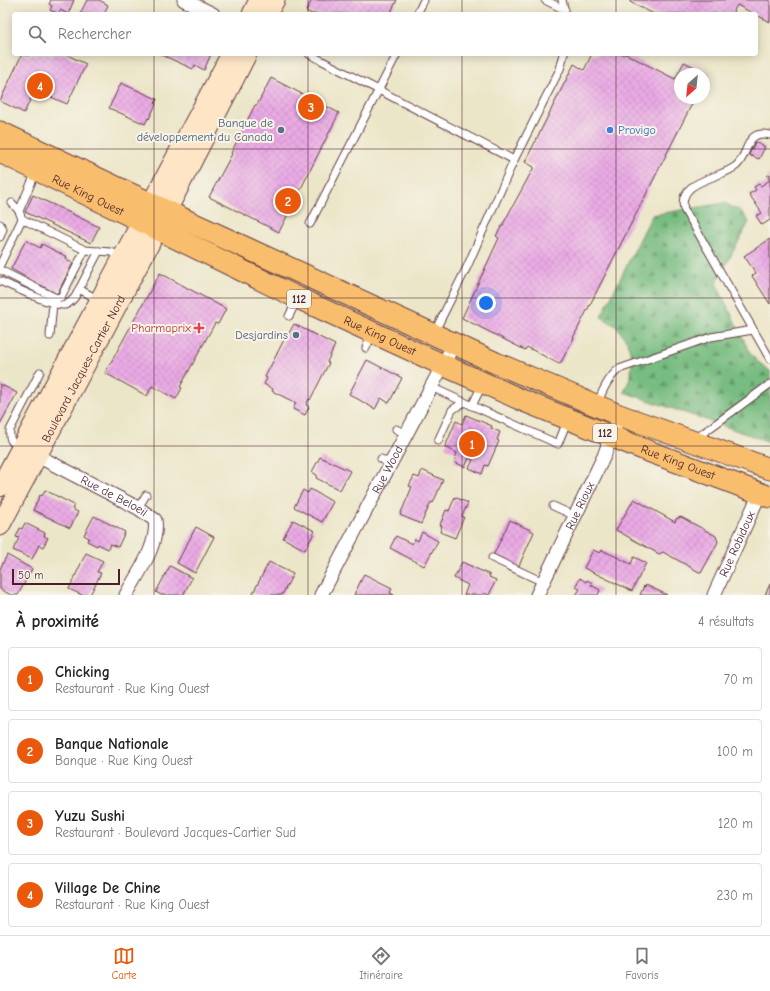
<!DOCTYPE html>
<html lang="fr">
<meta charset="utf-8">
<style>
body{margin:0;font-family:"Comic Neue",sans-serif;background:#f6f6f6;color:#222}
.compass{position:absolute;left:674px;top:68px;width:36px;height:36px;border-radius:50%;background:#fff;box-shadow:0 2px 10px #0003;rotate:207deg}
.scale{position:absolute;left:12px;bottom:10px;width:108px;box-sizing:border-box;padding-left:4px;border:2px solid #4a1f2b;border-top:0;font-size:11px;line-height:14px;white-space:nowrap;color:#4a1f2b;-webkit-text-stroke:3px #f7f3e8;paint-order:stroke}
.you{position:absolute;left:486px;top:303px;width:14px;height:14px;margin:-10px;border:3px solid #fff;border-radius:50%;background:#1a73e8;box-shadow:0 0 0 6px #1a73e833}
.badge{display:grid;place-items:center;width:26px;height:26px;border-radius:50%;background:#ea580c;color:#fff;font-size:13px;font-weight:700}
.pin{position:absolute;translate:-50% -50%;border:2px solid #fff;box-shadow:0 1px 4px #0006}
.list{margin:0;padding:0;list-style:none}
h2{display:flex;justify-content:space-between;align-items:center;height:52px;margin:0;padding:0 16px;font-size:17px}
h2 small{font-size:13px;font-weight:400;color:#767676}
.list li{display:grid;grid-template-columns:26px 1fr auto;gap:12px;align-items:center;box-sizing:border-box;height:64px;margin:0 8px 8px;padding:0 8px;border:1px solid #e0e0e0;border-radius:4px}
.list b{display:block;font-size:15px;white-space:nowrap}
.list p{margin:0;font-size:13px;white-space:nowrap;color:#767676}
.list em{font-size:13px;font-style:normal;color:#767676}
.icon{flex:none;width:22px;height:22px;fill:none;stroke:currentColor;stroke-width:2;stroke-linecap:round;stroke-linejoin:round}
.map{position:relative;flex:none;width:770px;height:595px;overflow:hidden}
.search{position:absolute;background:#fff;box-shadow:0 2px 10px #0003;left:12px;right:12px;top:12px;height:44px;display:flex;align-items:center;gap:10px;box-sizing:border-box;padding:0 14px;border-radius:4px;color:#767676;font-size:15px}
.sheet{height:340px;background:#fff}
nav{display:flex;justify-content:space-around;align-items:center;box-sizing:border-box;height:56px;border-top:1px solid #e0e0e0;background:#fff;font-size:11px;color:#767676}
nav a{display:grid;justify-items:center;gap:2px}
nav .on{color:#ea580c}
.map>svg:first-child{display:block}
.forest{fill:url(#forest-firs);stroke:#606e56}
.building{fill:url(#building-cross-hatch)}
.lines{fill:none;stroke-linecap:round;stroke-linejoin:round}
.lane-casing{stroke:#623d43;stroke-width:9}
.street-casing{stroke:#623d43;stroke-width:15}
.secondary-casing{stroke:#623d43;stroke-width:21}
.primary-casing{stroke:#623d43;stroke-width:23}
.lane{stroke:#fff;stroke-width:7}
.street{stroke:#fff;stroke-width:13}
.secondary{stroke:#fde5c5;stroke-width:19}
.primary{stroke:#f9be6d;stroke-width:21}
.grid{fill:none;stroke:#4a1f2b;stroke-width:1;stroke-opacity:0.55}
.service-dot{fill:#5c6f8a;stroke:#f7f3e8;stroke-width:1.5}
.shop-dot{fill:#3f7fe0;stroke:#f7f3e8;stroke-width:1.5}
.health-dot{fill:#e0444e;stroke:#f7f3e8;stroke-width:1.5}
.labels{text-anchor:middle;stroke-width:4;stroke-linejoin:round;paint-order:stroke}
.shield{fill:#f7f3e8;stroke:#7e5f64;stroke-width:1}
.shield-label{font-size:11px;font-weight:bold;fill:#4a1f2b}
.service-label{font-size:12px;fill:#4e5e75;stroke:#f7f3e8;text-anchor:end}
.shop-label{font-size:12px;fill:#366cbe;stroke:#f7f3e8;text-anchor:start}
.street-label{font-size:12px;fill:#4a1f2b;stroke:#f7f3e8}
.health-label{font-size:12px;fill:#be3a42;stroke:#f7f3e8;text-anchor:end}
</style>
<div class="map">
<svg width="770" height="595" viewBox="0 0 770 595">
<defs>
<pattern id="forest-firs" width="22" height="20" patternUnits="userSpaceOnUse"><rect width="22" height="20" fill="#77bc80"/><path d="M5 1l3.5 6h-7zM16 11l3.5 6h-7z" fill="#649869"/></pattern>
<pattern id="building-cross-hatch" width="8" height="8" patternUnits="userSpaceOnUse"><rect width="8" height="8" fill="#eaaae5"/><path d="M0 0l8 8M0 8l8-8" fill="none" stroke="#ca92c5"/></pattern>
</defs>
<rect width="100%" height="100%" fill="#f7f3e8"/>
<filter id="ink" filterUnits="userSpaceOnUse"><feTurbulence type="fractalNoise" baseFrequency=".025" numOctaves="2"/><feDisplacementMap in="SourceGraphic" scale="8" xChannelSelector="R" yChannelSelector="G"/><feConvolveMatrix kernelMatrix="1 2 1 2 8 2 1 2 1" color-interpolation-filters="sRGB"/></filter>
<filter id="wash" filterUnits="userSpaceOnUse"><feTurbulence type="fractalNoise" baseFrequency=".012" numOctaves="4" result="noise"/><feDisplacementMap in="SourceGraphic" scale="16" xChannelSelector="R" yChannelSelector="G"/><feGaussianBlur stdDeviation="0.9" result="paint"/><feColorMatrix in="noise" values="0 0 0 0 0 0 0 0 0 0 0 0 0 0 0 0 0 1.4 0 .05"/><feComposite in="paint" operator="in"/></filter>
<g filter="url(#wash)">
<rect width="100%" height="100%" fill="#ece6c9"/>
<polygon class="forest" points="724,203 741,211 749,222 716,283 750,353 757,361 770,371 770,442 624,392 631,376 632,358 627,341 616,326 601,317 652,215"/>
<g id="blocks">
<g class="building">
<polygon points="51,0 74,0 68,14 60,10 59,14 50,10 52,6 49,4"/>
<polygon points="87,0 99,0 108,5 104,14 80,14"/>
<polygon points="312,0 397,0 390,14 312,14 306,11"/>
<polygon points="631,0 770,0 770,22 737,5 732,14 654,14 630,2"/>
<polygon points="22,54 28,56 30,54 65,54 86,64 67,104 35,90 24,113 0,101"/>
<polygon points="160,54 211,54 204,70 195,65 193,69"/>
<polygon points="592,54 626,54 675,79 684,62 708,74 704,81 704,74 680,74 680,98 695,98 573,338 574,338 561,362 560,362 559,364 527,347 525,350 462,318 499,238 496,236 502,226 503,226 504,225 503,224 534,167 525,162 574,64 584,70"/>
<polygon points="271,78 339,113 279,232 209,197 232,154 231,153 255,105 257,105"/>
<polygon points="121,83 157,99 155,104 156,104 149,119 148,118 145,124 109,108"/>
<polygon points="755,142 765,147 759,159 749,155"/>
<polygon points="770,174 770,220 762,225 756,216 762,213 749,194 756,190 754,187 759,184 761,186 770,180 767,176"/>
<polygon points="33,195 99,227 91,243 25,212"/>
<polygon points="770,239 770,304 752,276 756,273 744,256"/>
<polygon points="26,240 40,248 42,244 67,257 66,259 73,263 57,294 11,269"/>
<polygon points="160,273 226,309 218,324 215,323 180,387 182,388 176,399 152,386 147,396 105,373"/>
<polygon points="294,324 335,345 327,362 329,363 310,400 309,399 306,405 309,407 305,415 293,409 296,403 272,391 273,389 264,384 267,378 265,377 287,334 288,335"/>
<polygon points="367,360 402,378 389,403 381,398 375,409 349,394"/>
<polygon points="0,384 17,393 0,424"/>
<polygon points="466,415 492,426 491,428 500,432 497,440 499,441 488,466 485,465 482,474 469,468 473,460 469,458 465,467 454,462 457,453 445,447 456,421 462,424"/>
<polygon points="320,457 350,471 340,490 316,478 317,475 312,472"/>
<polygon points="422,470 443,480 433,503 431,502 421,524 400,515 412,487 409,486 414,476 419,478"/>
<polygon points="310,489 333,502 322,522 294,507 303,490 308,493"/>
<polygon points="45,490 74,505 72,509 78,512 70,528 33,510 40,495 42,496"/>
<polygon points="455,497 468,503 462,516 464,517 455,538 440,532 442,526 440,525 446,510 449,511"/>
<polygon points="634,499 675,522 676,519 681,517 716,536 718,542 701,573 663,552 659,554 616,530"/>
<polygon points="94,516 125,532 118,547 110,544 108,549 98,544 97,546 87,541 89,538 84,535"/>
<polygon points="293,520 315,531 305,550 283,538"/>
<polygon points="510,520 534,532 518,568 493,556"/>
<polygon points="25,523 45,533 44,536 48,538 43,547 39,545 32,559 13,550 19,538 16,537 20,528 22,529"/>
<polygon points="196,527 214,537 195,573 177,563"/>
<polygon points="422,532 438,541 424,566 390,548 396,536 412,544 415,539 418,541"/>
<polygon points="593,550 600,553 602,550 631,564 634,557 646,563 632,591 584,568"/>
<polygon points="86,553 103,561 97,572 101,573 90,595 82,595 69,589"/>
<polygon points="7,555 32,569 18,595 11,595 0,589 0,569"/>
<polygon points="269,562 293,574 282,595 256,595 253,593"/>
<polygon points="462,562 490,575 489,577 496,580 489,595 484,593 483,595 464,595 468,585 454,578"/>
<polygon points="170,566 192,578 183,595 161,595 156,592"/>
<polygon points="364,574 392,588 390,593 394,595 354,595"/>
<polygon points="580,578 586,582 587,580 592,583 591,585 600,590 598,595 576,595 580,589 575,587"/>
<polygon points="770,584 770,595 765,595"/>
<polygon points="646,585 667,595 640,595 644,586 645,587"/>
</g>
</g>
</g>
<g filter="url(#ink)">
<use href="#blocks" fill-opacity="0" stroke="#623d43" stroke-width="1"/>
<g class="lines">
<defs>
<g id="lane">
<polyline points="545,0 565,10"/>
<polyline points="562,0 565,12"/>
<polyline points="417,14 424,0"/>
<polyline points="309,54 514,160"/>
<path d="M770,135c-26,-6 -20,19 -34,31 -16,13 -59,14 -52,43 2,4 5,9 8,13l78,137"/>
<polyline points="36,172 19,211 22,219 85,250 111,252 122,257"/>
<polyline points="12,203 19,211"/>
<polyline points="0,224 3,229 0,237"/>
<polyline points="310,224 397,54"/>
<polyline points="0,265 22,219"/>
<polyline points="0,270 56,298 61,297 85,250"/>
<path d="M0,281c12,5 54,26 65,24 5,-2 7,-4 10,-8l24,-46"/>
<polyline points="79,289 99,300"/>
<polyline points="289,316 297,300"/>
<polyline points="434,333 467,267 514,160 560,69 564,54"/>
<polyline points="50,336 53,303"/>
<polyline points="366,348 372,334"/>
<polyline points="431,387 464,402"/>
<path d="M597,404c6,-14 11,-26 22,-35l92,-32 42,-7"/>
<polyline points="472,406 482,385"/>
<polyline points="396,429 406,434"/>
<polyline points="695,439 770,384"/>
<polyline points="438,441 452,410 464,402 558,444 568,419"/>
<path d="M21,447c-10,-5 -12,-6 -11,-17l30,-58"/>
<polyline points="381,459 391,464"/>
<polyline points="553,506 575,516"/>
<polyline points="138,508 146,495"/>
<polyline points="492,558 543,582"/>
</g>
<g id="street">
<polyline points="184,0 213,14"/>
<path id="s1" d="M30,452l108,56 17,12c4,25 -17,53 -29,75"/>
<path id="s2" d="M321,595l133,-251"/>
<path id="s3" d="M537,595l67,-139 15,-41"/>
<path id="s4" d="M714,595l46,-102"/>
</g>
<g id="secondary">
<polyline points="252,14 259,0"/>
<polyline points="267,14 275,0"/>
<polyline points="0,487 231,54"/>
<path id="s5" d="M0,526l157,-296 90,-176"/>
</g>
<g id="primary">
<polyline points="0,132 192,223 496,363 619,415 770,469"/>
<path id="s6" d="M0,152l298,146 145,67 81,36 124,50 122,46"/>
</g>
</defs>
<use href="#lane" class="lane-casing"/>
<use href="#street" class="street-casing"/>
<use href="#secondary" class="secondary-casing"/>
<use href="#primary" class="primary-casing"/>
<use href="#lane" class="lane"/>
<use href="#street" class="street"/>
<use href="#secondary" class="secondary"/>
<use href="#primary" class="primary"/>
</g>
</g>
<path class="grid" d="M154,0v14M308,0v14M462,0v14M616,0v14M154,54v541M308,54v541M462,54v541M616,54v541M0,149h770M0,298h770M0,446h770"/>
<g class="service-dot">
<circle cx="281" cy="130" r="4"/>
<circle cx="296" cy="335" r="4"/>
</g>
<circle class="shop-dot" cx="610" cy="130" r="4"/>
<path class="health-dot" d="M197 322h4v4h4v4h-4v4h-4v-4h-4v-4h4z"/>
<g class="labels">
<g class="shield">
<rect x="287" y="290" width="24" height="18" rx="3"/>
<rect x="593" y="424" width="24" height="18" rx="3"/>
</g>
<g class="shield-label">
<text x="299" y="303">112</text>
<text x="605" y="437">112</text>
</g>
<g class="service-label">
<text x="273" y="127">Banque de<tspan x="273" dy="14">développement du Canada</tspan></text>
<text x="288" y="339">Desjardins</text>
</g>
<g class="shop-label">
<text x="618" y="134">Provigo</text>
</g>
<g class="street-label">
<text dy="4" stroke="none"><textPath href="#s6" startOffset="98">Rue King Ouest</textPath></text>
<text dy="4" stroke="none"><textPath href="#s6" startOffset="422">Rue King Ouest</textPath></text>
<text dy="4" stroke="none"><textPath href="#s5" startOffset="178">Boulevard Jacques-Cartier Nord</textPath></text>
<text dy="4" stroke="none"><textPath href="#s6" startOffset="746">Rue King Ouest</textPath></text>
<text dy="4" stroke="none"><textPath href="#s2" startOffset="142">Rue Wood</textPath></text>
<text dy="4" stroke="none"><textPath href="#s1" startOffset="95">Rue de Beloeil</textPath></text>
<text dy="4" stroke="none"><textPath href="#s3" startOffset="99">Rue Rioux</textPath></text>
<text dy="4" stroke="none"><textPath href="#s4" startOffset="56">Rue Robidoux</textPath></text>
</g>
<g class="health-label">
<text x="191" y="332">Pharmaprix</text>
</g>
</g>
</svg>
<svg class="compass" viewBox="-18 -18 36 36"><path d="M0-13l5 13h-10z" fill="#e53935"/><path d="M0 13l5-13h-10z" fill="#767676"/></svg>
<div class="scale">50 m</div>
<div class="you"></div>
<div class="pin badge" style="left:472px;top:444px">1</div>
<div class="pin badge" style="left:288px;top:201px">2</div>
<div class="pin badge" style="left:311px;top:107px">3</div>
<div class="pin badge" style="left:40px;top:86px">4</div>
<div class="search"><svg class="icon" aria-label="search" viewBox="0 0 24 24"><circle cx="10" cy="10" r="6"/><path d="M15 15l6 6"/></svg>Rechercher</div>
</div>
<section class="sheet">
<h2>À proximité<small>4 résultats</small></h2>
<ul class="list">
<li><span class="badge">1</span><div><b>Chicking</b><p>Restaurant · Rue King Ouest</p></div><em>70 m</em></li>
<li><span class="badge">2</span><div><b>Banque Nationale</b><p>Banque · Rue King Ouest</p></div><em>100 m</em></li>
<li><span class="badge">3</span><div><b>Yuzu Sushi</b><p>Restaurant · Boulevard Jacques-Cartier Sud</p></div><em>120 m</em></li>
<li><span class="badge">4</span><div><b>Village De Chine</b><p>Restaurant · Rue King Ouest</p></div><em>230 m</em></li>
</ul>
</section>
<nav>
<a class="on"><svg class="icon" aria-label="map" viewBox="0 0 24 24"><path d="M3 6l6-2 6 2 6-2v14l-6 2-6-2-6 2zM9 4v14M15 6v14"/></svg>Carte</a>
<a><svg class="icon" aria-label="directions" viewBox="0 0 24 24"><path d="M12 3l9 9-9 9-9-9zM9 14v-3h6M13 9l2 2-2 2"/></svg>Itinéraire</a>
<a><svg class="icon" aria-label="saved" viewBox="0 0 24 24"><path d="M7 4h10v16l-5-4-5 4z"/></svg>Favoris</a>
</nav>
